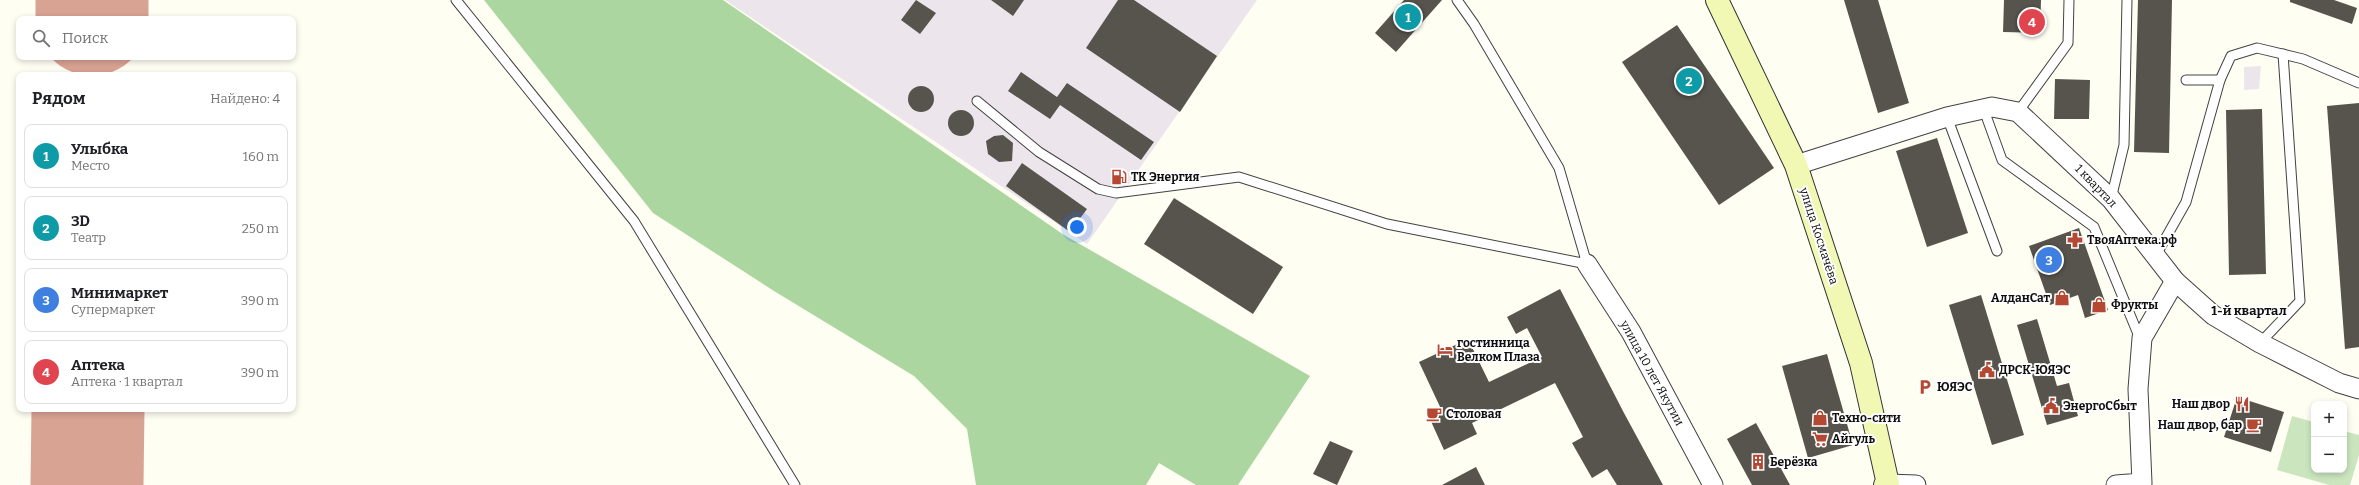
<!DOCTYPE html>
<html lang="ru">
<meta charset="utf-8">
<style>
body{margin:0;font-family:Bitter,serif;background:#f6f6f6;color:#202124}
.controls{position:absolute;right:12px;bottom:12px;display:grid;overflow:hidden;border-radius:8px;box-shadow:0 2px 6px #0003}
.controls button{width:36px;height:36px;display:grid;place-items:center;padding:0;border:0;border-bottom:1px solid #e0e0e0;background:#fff;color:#202124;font:20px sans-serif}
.you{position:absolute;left:1077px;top:227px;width:14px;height:14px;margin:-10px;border:3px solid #fff;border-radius:50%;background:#1a73e8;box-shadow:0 0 0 6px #1a73e833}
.badge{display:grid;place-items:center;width:26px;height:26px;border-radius:50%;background:#111827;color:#fff;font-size:13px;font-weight:700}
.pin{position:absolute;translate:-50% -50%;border:2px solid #fff;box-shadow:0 1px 4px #0006}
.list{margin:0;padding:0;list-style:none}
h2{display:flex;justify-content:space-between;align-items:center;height:52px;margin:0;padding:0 16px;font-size:17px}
h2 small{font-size:13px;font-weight:400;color:#757577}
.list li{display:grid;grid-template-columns:26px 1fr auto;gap:12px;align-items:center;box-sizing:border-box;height:64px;margin:0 8px 8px;padding:0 8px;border:1px solid #e0e0e0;border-radius:8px}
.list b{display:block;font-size:15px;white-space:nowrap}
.list p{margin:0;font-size:13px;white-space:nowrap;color:#757577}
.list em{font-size:13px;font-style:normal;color:#757577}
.icon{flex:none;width:22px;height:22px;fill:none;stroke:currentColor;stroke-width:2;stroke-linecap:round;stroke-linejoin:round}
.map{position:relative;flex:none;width:2359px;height:485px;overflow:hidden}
.search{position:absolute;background:#fff;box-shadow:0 2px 6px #0003;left:16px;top:16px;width:280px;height:44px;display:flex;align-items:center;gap:10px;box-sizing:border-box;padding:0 14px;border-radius:8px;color:#757577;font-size:15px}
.panel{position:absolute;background:#fff;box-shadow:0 2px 6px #0003;left:16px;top:72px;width:280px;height:340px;border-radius:8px}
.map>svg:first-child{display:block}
.industrial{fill:#ede5ec}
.green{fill:#cbe6bf}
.forest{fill:#acd69f}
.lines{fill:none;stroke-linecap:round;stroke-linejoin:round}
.runway{stroke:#d9a393;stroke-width:113}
.building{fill:#57534d}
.lane-casing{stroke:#424242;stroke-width:11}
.street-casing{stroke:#424242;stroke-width:21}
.secondary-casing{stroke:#313131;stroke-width:24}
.lane{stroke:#fff;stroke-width:9}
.street{stroke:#fff;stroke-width:19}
.secondary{stroke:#f1f8b4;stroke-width:22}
.labels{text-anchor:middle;stroke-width:4;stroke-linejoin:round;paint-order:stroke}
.poi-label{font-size:12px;font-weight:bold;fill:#0f0f0f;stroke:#fff;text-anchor:start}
.street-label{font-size:12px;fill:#0f0f0f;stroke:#fff}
.neighbourhood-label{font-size:13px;font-weight:bold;fill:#0f0f0f;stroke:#fff}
</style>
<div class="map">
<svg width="2359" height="485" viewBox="0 0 2359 485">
<rect width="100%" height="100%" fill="#fefef3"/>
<g class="industrial">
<polygon points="725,0 1257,0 1087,244"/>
<polygon points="2261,66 2259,89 2244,90 2244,67"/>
</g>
<polygon class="green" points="2292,416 2314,422 2314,470 2344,470 2344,431 2359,435 2359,455 2350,485 2329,485 2277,470"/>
<polygon class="forest" points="484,0 723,0 1064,235 1310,376 1238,485 1196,485 1159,463 1146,485 976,485 967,429 914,376 774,291 653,213"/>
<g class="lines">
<g class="runway">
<polyline points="92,19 92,0"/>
<polyline points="87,485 88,409"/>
</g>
</g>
<g class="building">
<polygon points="916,0 936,13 920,34 901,20"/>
<polygon points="991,0 1024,0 1013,16"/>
<polygon points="1118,0 1134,0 1217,56 1180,112 1086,48"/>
<polygon points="1404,0 1442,0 1396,52 1375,33"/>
<polygon points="1844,0 1878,0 1909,103 1878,113"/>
<polygon points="2004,0 2041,0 2040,33 2003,32"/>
<polygon points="2138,0 2172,0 2169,153 2134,152"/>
<polygon points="2290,0 2334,0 2357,8 2352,24 2290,2"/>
<polygon points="1677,25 1774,168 1719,205 1622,62"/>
<polygon points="1021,72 1057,97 1067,83 1154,142 1141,160 1060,105 1050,119 1008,91"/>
<polygon points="2055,79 2090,80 2089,119 2054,119"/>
<circle cx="921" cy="99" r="13"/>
<polygon points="2359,103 2359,347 2345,349 2327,106"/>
<polygon points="2262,109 2266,274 2229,275 2226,110"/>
<circle cx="961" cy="123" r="13"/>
<polygon points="1003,135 1013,143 1012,161 999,162 988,154 986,141 994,136"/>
<polygon points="1937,138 1968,233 1927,247 1896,151"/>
<polygon points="1022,163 1087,209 1070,232 1006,186"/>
<polygon points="1174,198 1283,267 1253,314 1144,244"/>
<polygon points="2079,228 2108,310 2085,318 2078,295 2050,305 2029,246"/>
<polygon points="1560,289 1624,413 1663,485 1617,485 1607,469 1592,478 1572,443 1583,437 1555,383 1472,423 1477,434 1444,450 1429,417 1442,411 1419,362 1468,339 1489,382 1542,357 1527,328 1516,334 1507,317"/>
<polygon points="1981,295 2024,435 1992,445 1949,305"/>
<polygon points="2037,319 2057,386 2069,383 2078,416 2047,425 2017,325"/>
<polygon points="1827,354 1853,445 1808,458 1782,366"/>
<polygon points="2237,397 2284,412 2271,452 2224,437"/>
<polygon points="1756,423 1790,485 1752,485 1727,439"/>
<polygon points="1330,441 1353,451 1337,485 1313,474"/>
<polygon points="1476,467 1485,485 1442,485"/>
</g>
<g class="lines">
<defs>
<g id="lane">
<polyline points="456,0 634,221 795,485"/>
<polyline points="2220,80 2231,56 2257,48 2303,59 2359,83"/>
<polyline points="977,101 1039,152 1098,189 1116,193 1239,177 1387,224 1587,264 1559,168 1474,24 1457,0"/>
<polyline points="1984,110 2002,160 2094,227 2138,334 2142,338"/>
<polyline points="2018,112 2068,43 2069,0"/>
<polyline points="1947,117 1997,251"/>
<polyline points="2111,199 2124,145 2127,0"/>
<polyline points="2155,257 2186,202 2220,80 2186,80"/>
<polyline points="2260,343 2300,301 2283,54"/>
</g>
<g id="street">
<polyline points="1796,165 1947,117 1992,107 2018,112 2111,199 2175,281 2213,315 2260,343 2339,383 2359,389"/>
<polyline points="1587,264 1631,332 1713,485"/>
<polyline points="1888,484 1916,485"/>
<polyline points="2116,485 2142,483 2138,389 2142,338 2175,281"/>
</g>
<polyline id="secondary" points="1717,0 1796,165 1861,363 1888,484 1885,485"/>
</defs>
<use href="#lane" class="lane-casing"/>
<use href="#street" class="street-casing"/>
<use href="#secondary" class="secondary-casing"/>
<use href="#lane" class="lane"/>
<use href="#street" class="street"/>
<use href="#secondary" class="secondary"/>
</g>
<defs>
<symbol id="fuel-bare" viewBox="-9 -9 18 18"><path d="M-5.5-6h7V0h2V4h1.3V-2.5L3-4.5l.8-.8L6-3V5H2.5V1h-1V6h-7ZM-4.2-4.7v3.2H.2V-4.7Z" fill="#b44833" stroke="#fff" stroke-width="2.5" paint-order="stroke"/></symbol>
<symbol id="pharmacy-bare" viewBox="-9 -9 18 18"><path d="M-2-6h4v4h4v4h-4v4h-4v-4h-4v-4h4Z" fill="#b44833" stroke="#fff" stroke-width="2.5" paint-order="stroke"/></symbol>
<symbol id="shop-bare" viewBox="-9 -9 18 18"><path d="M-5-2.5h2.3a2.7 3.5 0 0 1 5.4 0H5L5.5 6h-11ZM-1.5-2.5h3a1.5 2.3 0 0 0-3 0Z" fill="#b44833" stroke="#fff" stroke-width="2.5" paint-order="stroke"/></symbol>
<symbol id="hotel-bare" viewBox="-9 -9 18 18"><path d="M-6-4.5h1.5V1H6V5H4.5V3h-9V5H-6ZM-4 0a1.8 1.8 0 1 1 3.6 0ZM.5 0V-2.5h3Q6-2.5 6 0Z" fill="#b44833" stroke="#fff" stroke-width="2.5" paint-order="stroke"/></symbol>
<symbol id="civic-bare" viewBox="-9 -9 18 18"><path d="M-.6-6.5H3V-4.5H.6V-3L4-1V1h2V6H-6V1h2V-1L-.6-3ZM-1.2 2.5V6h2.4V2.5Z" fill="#b44833" stroke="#fff" stroke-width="2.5" paint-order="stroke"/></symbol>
<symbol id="parking-bare" viewBox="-9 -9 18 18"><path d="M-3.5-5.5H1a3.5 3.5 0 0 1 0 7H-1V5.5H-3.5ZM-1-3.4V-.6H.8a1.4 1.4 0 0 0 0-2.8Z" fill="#b44833" stroke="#fff" stroke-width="2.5" paint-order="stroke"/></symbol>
<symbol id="restaurant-bare" viewBox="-9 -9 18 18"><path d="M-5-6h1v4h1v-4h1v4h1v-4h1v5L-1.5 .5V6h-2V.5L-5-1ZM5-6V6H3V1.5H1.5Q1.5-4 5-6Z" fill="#b44833" stroke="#fff" stroke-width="2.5" paint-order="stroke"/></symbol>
<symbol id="cafe-bare" viewBox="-9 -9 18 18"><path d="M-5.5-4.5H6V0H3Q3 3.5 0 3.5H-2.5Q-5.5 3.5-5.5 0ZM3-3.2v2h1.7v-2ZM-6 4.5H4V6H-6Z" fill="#b44833" stroke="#fff" stroke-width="2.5" paint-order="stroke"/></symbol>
<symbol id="supermarket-bare" viewBox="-9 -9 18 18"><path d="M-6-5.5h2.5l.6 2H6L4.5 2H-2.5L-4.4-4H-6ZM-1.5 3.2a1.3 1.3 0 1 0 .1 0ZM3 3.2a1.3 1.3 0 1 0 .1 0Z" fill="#b44833" stroke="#fff" stroke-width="2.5" paint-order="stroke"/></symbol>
<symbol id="building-bare" viewBox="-9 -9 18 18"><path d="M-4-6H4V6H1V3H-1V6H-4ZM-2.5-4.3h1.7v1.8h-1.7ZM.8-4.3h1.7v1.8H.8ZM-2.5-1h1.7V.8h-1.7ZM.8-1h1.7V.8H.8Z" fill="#b44833" stroke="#fff" stroke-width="2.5" paint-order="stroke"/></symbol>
</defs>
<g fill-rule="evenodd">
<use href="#fuel-bare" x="1108" y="166" width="22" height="22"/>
<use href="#pharmacy-bare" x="2064" y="229" width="22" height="22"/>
<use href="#shop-bare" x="2051" y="287" width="22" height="22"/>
<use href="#shop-bare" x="2088" y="294" width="22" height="22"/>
<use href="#hotel-bare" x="1434" y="339" width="22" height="22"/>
<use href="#civic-bare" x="1976" y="359" width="22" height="22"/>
<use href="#parking-bare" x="1914" y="376" width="22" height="22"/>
<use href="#restaurant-bare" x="2231" y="393" width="22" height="22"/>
<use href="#civic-bare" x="2040" y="395" width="22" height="22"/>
<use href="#cafe-bare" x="1423" y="403" width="22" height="22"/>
<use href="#shop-bare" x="1809" y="407" width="22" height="22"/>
<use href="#cafe-bare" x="2243" y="414" width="22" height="22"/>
<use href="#supermarket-bare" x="1809" y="428" width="22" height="22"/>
<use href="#building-bare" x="1747" y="451" width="22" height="22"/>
</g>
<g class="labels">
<g class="poi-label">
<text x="1131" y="181">ТК Энергия</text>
<text x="2087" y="244">ТвояАптека.рф</text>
<text x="2050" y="302" text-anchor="end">АлданСат</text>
<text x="2111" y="309">Фрукты</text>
<text x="1457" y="347">гостинница<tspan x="1457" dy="14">Велком Плаза</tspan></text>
<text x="1999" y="374">ДРСК-ЮЯЭС</text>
<text x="1937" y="391">ЮЯЭС</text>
<text x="2230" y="408" text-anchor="end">Наш двор</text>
<text x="2063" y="410">ЭнергоСбыт</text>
<text x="1446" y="418">Столовая</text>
<text x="1832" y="422">Техно-сити</text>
<text x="2242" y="429" text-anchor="end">Наш двор, бар</text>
<text x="1832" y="443">Айгуль</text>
<text x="1770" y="466">Берёзка</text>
</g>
<g class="street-label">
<text transform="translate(2096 186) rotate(46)" y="4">1 квартал</text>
<text transform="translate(1819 236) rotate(72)" y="4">улица Космачёва</text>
<text transform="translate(1652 373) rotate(61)" y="4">улица 10 лет Якутии</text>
</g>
<g class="neighbourhood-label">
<text x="2249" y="315">1-й квартал</text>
</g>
</g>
</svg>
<div class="controls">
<button>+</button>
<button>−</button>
</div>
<div class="you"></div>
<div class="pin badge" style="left:1408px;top:17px;background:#0f9aa8">1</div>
<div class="pin badge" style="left:1689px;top:81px;background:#0f9aa8">2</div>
<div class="pin badge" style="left:2049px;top:260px;background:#3f7fe0">3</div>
<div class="pin badge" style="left:2032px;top:22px;background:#e0444e">4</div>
<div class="search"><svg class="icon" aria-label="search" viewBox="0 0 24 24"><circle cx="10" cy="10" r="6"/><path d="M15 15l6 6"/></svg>Поиск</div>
<section class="panel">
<h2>Рядом<small>Найдено: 4</small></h2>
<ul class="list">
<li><span class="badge" style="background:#0f9aa8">1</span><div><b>Улыбка</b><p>Место</p></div><em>160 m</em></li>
<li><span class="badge" style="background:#0f9aa8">2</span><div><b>3D</b><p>Театр</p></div><em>250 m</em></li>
<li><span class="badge" style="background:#3f7fe0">3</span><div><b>Минимаркет</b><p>Супермаркет</p></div><em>390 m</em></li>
<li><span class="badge" style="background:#e0444e">4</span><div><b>Аптека</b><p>Аптека · 1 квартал</p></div><em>390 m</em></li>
</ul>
</section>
</div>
